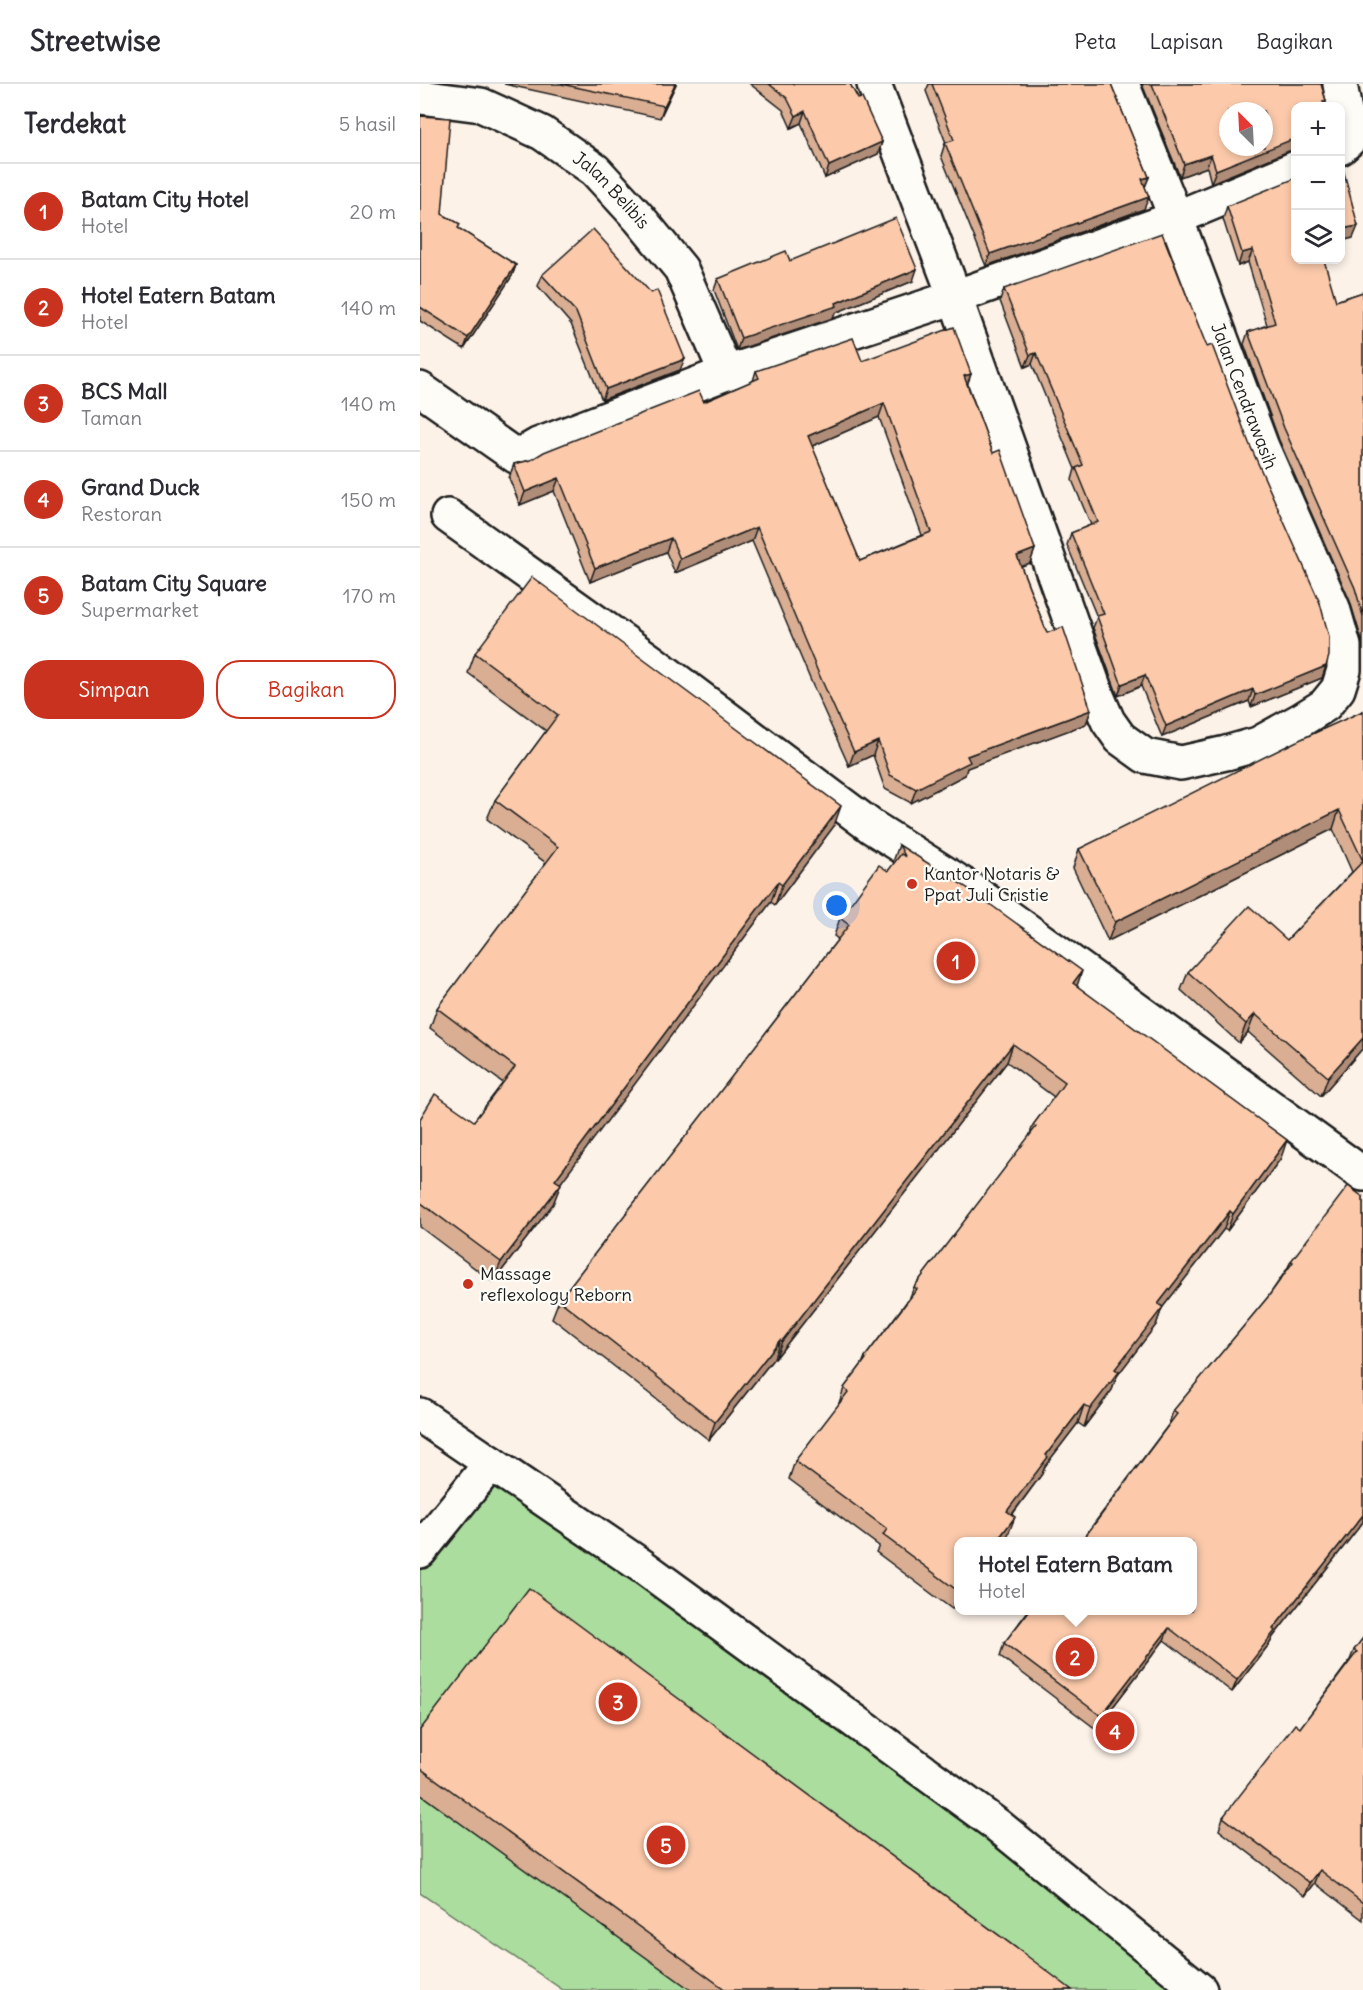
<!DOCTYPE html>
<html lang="id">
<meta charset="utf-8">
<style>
body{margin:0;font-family:Delius,sans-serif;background:#f7f7f7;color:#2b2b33}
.controls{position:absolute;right:18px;top:18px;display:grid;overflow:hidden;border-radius:12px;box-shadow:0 3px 9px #0003}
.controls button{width:54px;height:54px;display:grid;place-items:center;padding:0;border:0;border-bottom:2px solid #e1e1e2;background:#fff;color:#2b2b33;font:30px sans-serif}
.compass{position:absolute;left:799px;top:18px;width:54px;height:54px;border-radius:50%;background:#fff;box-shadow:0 3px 9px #0003;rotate:336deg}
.you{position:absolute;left:417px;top:822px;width:21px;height:21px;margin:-15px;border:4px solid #fff;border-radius:50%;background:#1a73e8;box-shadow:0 0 0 9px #1a73e833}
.badge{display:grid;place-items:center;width:39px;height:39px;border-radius:50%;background:#c8321e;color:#fff;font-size:20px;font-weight:700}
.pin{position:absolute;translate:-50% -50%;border:3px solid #fff;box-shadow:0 2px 6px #0006}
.popup{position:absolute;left:534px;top:1453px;width:243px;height:78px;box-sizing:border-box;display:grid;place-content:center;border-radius:12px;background:#fff;filter:drop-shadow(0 2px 4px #0005);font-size:20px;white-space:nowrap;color:#7c7c81}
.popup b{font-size:22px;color:#2b2b33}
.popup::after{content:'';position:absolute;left:50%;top:100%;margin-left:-12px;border:12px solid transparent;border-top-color:#fff}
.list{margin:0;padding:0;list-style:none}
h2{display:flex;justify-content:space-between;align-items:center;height:78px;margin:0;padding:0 24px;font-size:26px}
h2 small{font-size:20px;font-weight:400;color:#7c7c81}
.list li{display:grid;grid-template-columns:39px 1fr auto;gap:18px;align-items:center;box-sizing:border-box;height:96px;padding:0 24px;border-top:2px solid #e1e1e2}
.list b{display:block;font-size:22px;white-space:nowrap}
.list p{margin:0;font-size:20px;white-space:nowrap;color:#7c7c81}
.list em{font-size:20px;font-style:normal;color:#7c7c81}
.actions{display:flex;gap:12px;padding:18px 24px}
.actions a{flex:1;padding:14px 0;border:2px solid #c8321e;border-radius:24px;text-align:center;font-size:21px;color:#c8321e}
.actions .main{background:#c8321e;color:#fff}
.icon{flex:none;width:33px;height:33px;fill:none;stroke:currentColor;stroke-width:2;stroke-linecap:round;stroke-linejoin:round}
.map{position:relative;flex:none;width:943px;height:1906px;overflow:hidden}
header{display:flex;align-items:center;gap:36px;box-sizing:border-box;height:84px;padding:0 30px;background:#fff;border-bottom:2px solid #e1e1e2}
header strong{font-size:28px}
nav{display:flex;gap:33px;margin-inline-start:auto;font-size:21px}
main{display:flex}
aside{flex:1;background:#fff}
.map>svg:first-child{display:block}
.green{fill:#abdd9e;stroke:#647c5d;stroke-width:1.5}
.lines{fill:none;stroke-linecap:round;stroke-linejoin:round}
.street-casing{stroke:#1c1c1c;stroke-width:38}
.street{stroke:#fdfcf7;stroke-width:33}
.wall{fill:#d9ae93;stroke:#1c1c1c;stroke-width:1.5;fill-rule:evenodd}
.shaded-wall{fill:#b08d78;stroke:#1c1c1c;stroke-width:1.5}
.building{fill:#fccaab;stroke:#1c1c1c;stroke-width:1.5;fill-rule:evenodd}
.poi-dot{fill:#c8321e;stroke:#fdfcf7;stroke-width:2}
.labels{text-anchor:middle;stroke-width:4.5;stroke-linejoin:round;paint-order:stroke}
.street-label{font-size:18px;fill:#1c1c1c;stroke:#fdfcf7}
.poi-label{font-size:18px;fill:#1c1c1c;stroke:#fdfcf7;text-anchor:start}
</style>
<header>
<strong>Streetwise</strong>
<nav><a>Peta</a><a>Lapisan</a><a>Bagikan</a></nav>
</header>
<main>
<aside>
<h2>Terdekat<small>5 hasil</small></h2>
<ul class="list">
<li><span class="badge">1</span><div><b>Batam City Hotel</b><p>Hotel</p></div><em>20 m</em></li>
<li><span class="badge">2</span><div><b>Hotel Eatern Batam</b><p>Hotel</p></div><em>140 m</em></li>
<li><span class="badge">3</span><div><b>BCS Mall</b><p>Taman</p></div><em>140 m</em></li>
<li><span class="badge">4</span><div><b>Grand Duck</b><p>Restoran</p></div><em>150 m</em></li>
<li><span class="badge">5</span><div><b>Batam City Square</b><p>Supermarket</p></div><em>170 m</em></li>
</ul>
<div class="actions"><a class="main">Simpan</a><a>Bagikan</a></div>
</aside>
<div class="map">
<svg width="943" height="1906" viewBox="0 0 943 1906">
<rect width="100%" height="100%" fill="#fdf2e8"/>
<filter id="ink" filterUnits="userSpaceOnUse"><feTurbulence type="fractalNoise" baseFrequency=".0167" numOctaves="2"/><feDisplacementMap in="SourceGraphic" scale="12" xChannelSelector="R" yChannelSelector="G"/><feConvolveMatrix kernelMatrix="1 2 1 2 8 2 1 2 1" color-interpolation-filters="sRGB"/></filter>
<g filter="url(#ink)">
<polygon class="green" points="80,1388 772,1906 143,1906 0,1809 0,1484"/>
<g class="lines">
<defs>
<g id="street">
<polyline points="454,0 535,213 678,614 688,637 700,654 725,672 761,679 806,669 838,660 881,636 905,621 918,605 924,586 924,562 913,524 842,363 756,134 702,0"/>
<polyline points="920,0 929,50 929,56 920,64"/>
<path id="s1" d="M0,13l61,8 61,28 53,37 44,48 42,51 45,104"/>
<polyline points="0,305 97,373 118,361 306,289 535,213 756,134 876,84"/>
<polyline points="28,432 232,578 452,743 553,807 943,1090"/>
<polyline points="0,1331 222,1482 577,1741 780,1906"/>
<polyline points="0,1467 71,1379"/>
</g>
</defs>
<use href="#street" class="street-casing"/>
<use href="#street" class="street"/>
</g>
<g class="wall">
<polygon points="84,0 256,0 240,34"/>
<polygon points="330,0 430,0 462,58 458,70 405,94 381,39 371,44 363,26"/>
<polygon points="509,0 691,0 729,93 725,103 724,125 566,182 521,72 525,59 526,59 506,7"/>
<polygon points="722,0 901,0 906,17 904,22 869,67 791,99 787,83 760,93"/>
<polygon points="0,32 22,130 40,140 38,144 96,181 92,192 44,265 0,237"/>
<polygon points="807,122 916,217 943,208 943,567 942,557 930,517 859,356 824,260 828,248 847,241 828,178 818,182 803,135"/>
<polygon points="370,177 493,197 415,229 413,234 317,266 294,206 298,195"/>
<polygon points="122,191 260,286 182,316 151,240 118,202"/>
<polygon points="584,205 902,594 831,623 829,617 742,653 721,602 698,612 673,544 677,533 647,461 651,449 671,441 652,396 655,385 612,280 605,283 580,217"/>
<path d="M442,277l109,13 -4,11 26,68 42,96 -5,14 -9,3 26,67 44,77 -5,14 -119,44 -2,7 -54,28 -26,-14 -12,-34 -24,11 -36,-80 -61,-145 -77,32 -9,-21 -76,30 -36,-91 -34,14 -11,-27 5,-14 17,-4 173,-58 49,-21 3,-10zM459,333l43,118 -62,26 -48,-115z"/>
<polygon points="55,569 414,742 355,821 351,818 140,1099 133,1120 73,1198 0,1143 0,1035 54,1037 83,999 10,944 17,924 126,779 67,735 75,716 126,647 48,589"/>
<polygon points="943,627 943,964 901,1012 828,948 819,959 761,906 768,888 867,856 932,788 913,745 688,857 653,784 659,765"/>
<polygon points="479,761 657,902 861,1074 807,1147 804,1145 742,1224 736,1241 697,1292 692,1306 664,1343 658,1339 625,1382 622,1390 592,1431 588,1451 583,1458 538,1458 538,1517 532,1525 456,1468 459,1462 369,1395 375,1377 418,1322 424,1304 442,1280 445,1273 490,1213 494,1203 609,1053 613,1041 634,1013 587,978 355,1275 354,1274 289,1356 132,1234 139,1216 418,855 414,852 420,834 468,787 474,780 473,778"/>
<polygon points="943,1113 943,1438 853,1553 850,1559 812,1608 744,1556 676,1645 580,1572 584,1559 749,1340 753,1327 848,1213 867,1185 871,1177"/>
<polygon points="943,1554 943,1836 895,1799 885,1812 799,1746 803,1733 880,1644 930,1576 934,1566"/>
<polygon points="0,1646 652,1906 271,1906 0,1710"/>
</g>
<g class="shaded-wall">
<polygon points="255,0 256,0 240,34 244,22"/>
<polygon points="385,27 381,39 371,44 376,32"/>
<polygon points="873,54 876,54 876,66 869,67 791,99 796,86"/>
<polygon points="462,58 458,70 405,94 409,82"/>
<polygon points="791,71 787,83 760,93 764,80"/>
<polygon points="729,93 724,105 722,95"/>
<polygon points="729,113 724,125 566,182 570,170"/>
<polygon points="938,142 933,154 921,157 921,145"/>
<polygon points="833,166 828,178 818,182 822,169"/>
<polygon points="96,181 92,192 44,265 48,254"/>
<polygon points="497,185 493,197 415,229 413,234 317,266 321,254 416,219"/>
<polygon points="616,269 612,280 605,283 610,271"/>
<polygon points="265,275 260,286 182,316 186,305"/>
<polygon points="551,290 546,304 544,292"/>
<polygon points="464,319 459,333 383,366 388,352"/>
<polygon points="139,394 134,407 100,421 105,408"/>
<polygon points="337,443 332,457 255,489 260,475"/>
<polygon points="251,454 246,468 170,498 175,484"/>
<polygon points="615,465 610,479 592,486 597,472"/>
<polygon points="906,582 902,594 831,623 835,611"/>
<polygon points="725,591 721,602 698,612 702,600"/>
<polygon points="833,605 829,617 742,653 746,642"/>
<polygon points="671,626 666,640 547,684 545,691 491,719 496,705 547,672"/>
<polygon points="458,657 453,671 429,682 434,668"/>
<polygon points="421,722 414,742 355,821 362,801"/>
<polygon points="919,726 913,745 688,857 695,838"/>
<polygon points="358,798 351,818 128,1116 135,1096"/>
<polygon points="662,887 656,905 653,899"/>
<polygon points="835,930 828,948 819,959 826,940"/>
<polygon points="943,954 943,964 901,1012 908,993"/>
<polygon points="593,960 587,978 355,1275 362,1257"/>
<polygon points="867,1056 861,1074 807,1147 813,1130"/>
<polygon points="141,1100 133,1120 73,1198 81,1178"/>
<polygon points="810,1127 804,1145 742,1224 736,1241 697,1292 692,1306 664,1343 670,1325 695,1285 738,1220"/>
<polygon points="360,1256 354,1274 289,1356 295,1338"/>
<polygon points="664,1321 658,1339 625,1382 622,1390 581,1445 587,1427 626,1371"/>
<polygon points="943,1431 943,1438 853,1553 850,1559 812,1608 817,1596 853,1545"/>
<polygon points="595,1433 588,1451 583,1458 576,1458"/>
<polygon points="538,1509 538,1517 532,1525"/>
<polygon points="749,1544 744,1556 676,1645 681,1632"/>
<polygon points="900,1786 895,1799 885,1812 890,1799"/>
</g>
<g class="building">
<polygon points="141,0 255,0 244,22"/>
<polygon points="349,0 430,0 438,15 442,14 462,58 409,82 385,27 376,32 367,14"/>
<polygon points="512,0 691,0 729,93 722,95 729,113 570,170 525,59 534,56"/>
<path d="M732,0h169l5,17h-3l1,5h-28v32l-80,32 -5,-15 -27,9zM808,27h36v36h-36z"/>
<polygon points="0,32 30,34 22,130 40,140 38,144 96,181 48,254 0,223"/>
<polygon points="921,81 922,81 938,142 921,145"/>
<polygon points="876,94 876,176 904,176 916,217 943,208 943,532 935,504 864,344 828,248 855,239 833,166 822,169 807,122"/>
<polygon points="476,134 497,185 416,219 417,222 321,254 298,195 366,167 370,177"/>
<polygon points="173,145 231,209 237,206 265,275 186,305 156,228 122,191"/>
<polygon points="742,149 787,263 792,261 829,359 900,519 909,553 909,572 906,582 835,611 833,605 746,642 725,591 702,600 700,596 677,532 684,530 651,449 678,438 656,384 663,381 616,269 610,271 584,205"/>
<path d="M534,243l17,47 -7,2 29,77 7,-3 35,99 -18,7 30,77 16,-6 28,83 -124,46 3,6 -54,27 -26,-14 -12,-34 -24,11 -36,-80 -61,-145 -77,32 -9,-21 -76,30 -36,-90 -34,14 -11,-28 17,-4 13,-8 63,-25 92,-36 5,11 55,-24 -3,-7 97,-33 9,23zM464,319l47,129 -71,29 -52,-125z"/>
<polygon points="112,493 421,722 362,801 358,798 135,1096 141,1100 81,1178 0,1118 0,1035 15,1010 54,1037 95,983 17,924 138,763 75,716 138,631 55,569"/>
<polygon points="943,627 943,954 908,993 835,930 826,940 768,888 829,822 867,856 943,777 919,726 695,838 659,765 877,657"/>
<polygon points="479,761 549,805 662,887 653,899 867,1056 813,1130 810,1127 738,1220 743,1223 695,1285 699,1288 670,1325 664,1321 626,1371 628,1373 587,1427 595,1433 576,1458 538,1458 538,1507 463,1451 467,1445 375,1377 428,1308 424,1304 446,1275 445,1273 497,1205 494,1203 616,1043 613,1041 645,998 593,960 362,1257 360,1256 295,1338 139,1216 429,841 420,834 459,781 468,787 481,770 485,772"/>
<polygon points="928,1102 943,1113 943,1431 853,1545 855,1547 817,1596 749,1544 681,1632 584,1559 609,1527 772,1527 772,1458 661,1458 757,1330 753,1327 848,1213 873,1178 871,1177"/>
<polygon points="109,1504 607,1872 652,1906 306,1906 0,1684 0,1646"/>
<polygon points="943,1554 943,1819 900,1786 890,1799 803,1733 875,1640 880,1644 937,1568 934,1566"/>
</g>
</g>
<g class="poi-dot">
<circle cx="492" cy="800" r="6"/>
<circle cx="48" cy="1200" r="6"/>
</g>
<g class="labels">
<g class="street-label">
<text dy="6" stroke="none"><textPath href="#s1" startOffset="219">Jalan Belibis</textPath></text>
<text transform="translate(824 312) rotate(69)" y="6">Jalan Cendrawasih</text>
</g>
<g class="poi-label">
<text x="504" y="796">Kantor Notaris &amp;<tspan x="504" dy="21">Ppat Juli Cristie</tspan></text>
<text x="60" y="1196">Massage<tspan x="60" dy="21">reflexology Reborn</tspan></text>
</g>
</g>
</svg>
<div class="controls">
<button>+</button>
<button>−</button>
<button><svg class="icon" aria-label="layers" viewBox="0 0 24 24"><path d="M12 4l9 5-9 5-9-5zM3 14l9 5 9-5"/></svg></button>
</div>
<svg class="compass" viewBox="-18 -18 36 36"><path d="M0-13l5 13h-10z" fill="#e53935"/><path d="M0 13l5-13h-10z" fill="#7c7c81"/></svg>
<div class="you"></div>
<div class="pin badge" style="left:536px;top:877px">1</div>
<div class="pin badge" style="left:655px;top:1573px">2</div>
<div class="popup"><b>Hotel Eatern Batam</b>Hotel</div>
<div class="pin badge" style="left:198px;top:1618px">3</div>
<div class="pin badge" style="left:695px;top:1647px">4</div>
<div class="pin badge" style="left:246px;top:1761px">5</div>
</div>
</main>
